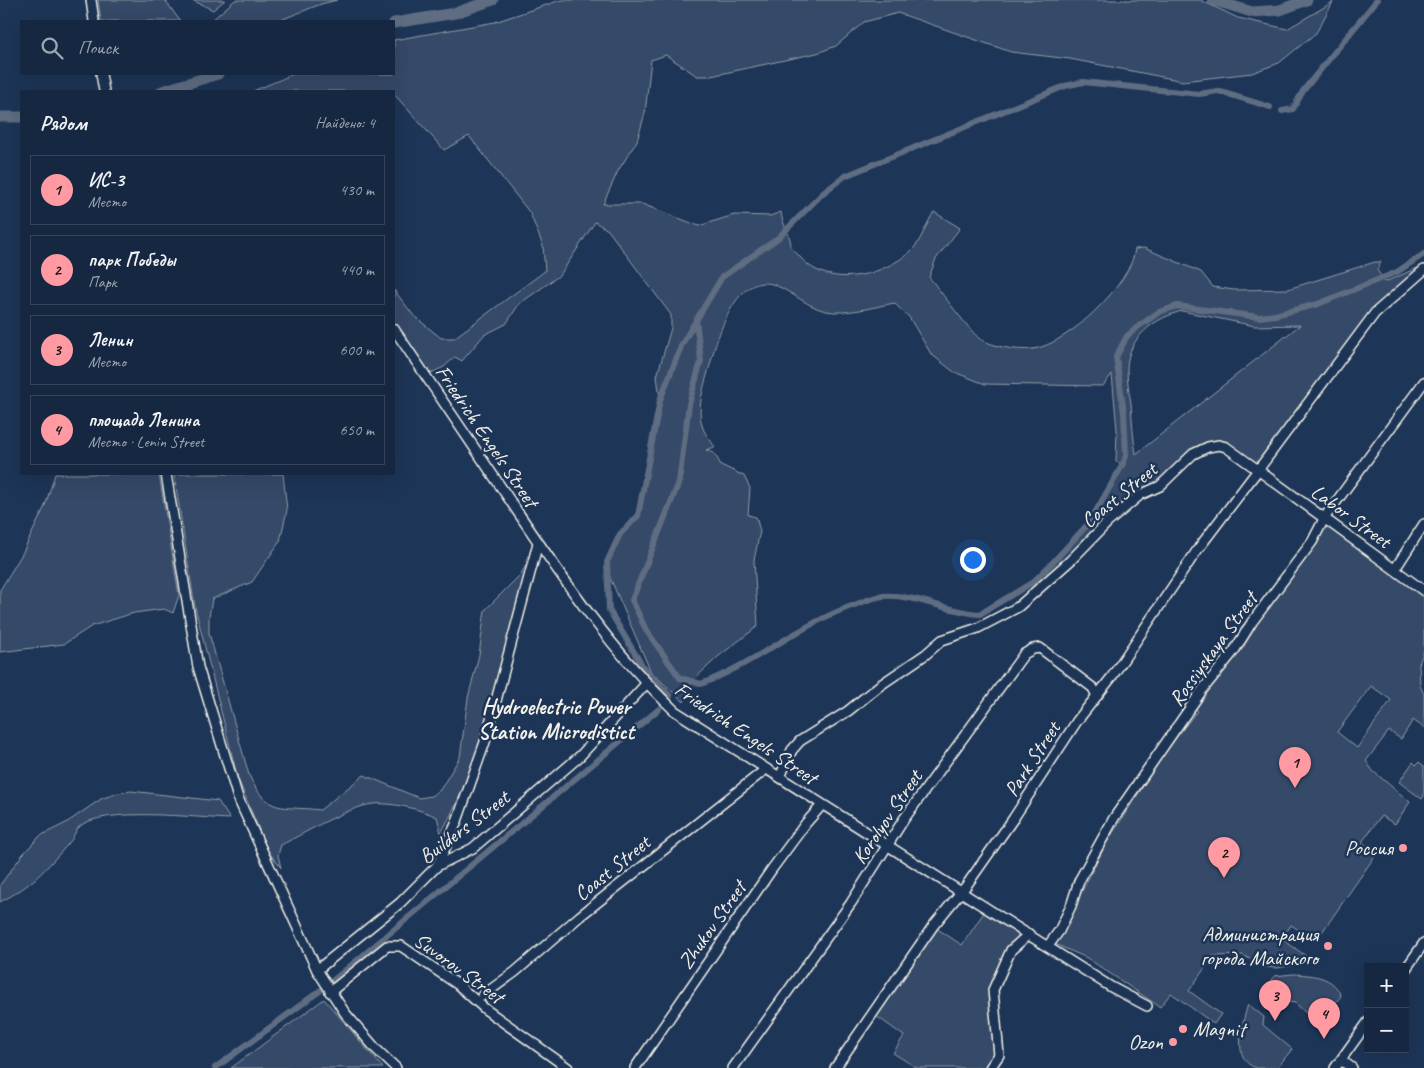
<!DOCTYPE html>
<html lang="ru">
<meta charset="utf-8">
<style>
body{margin:0;font-family:Caveat,sans-serif;background:#23344c;color:#f1f3f6}
.controls{position:absolute;right:15px;bottom:15px;display:grid;overflow:hidden;border-radius:0px;box-shadow:0 5px 20px #0002}
.controls button{width:45px;height:45px;display:grid;place-items:center;padding:0;border:0;border-bottom:1px solid #35445a;background:#162841;color:#f1f3f6;font:25px sans-serif}
.you{position:absolute;left:972px;top:559px;width:18px;height:18px;margin:-12px;border:4px solid #fff;border-radius:50%;background:#1a73e8;box-shadow:0 0 0 8px #1a73e833}
.badge{display:grid;place-items:center;width:32px;height:32px;border-radius:50%;background:#ff9aa2;color:#111;font-size:16px;font-weight:700}
.pin{position:absolute;translate:-50% -41px;filter:drop-shadow(0 1px 2px #0008)}
.pin::after{content:'';position:absolute;top:26px;width:18px;height:15px;background:inherit;clip-path:polygon(0 0,100% 0,50% 100%)}
.list{margin:0;padding:0;list-style:none}
h2{display:flex;justify-content:space-between;align-items:center;height:65px;margin:0;padding:0 20px;font-size:21px}
h2 small{font-size:16px;font-weight:400;color:#9ea6b1}
.list li{display:grid;grid-template-columns:32px 1fr auto;gap:15px;align-items:center;box-sizing:border-box;height:70px;margin:0 10px 10px;padding:0 10px;border:1px solid #35445a;border-radius:0px}
.list b{display:block;font-size:19px;white-space:nowrap}
.list p{margin:0;font-size:16px;white-space:nowrap;color:#9ea6b1}
.list em{font-size:16px;font-style:normal;color:#9ea6b1}
.icon{flex:none;width:28px;height:28px;fill:none;stroke:currentColor;stroke-width:2;stroke-linecap:round;stroke-linejoin:round}
.map{position:relative;flex:none;width:1424px;height:1068px;overflow:hidden}
.search{position:absolute;background:#162841;box-shadow:0 5px 20px #0002;left:20px;top:20px;width:375px;height:55px;display:flex;align-items:center;gap:12px;box-sizing:border-box;padding:0 18px;border-radius:0px;color:#9ea6b1;font-size:19px}
.panel{position:absolute;background:#162841;box-shadow:0 5px 20px #0002;left:20px;top:90px;width:375px;height:385px;border-radius:0px}
.map>svg:first-child{display:block}
.green{fill:#354a67;stroke:#949ea8;fill-rule:evenodd}
.lines{fill:none;stroke-linecap:round;stroke-linejoin:round}
.canal{stroke:#5e6d82;stroke-width:6}
.river{stroke:#5e6d82;stroke-width:11}
.minor-casing{stroke:#f4f1e8;stroke-width:12}
.minor{stroke:#1d3557;stroke-width:9}
.poi-dot{fill:#ff9aa2;stroke:#1d3557;stroke-width:2}
.labels{text-anchor:middle;stroke-width:5;stroke-linejoin:round;paint-order:stroke}
.street-label{font-size:21px;fill:#f4f1e8;stroke:#1d3557}
.poi-label{font-size:21px;fill:#f4f1e8;stroke:#1d3557;text-anchor:end}
.neighbourhood-label{font-size:22px;font-weight:bold;fill:#f4f1e8;stroke:#1d3557}
</style>
<div class="map">
<svg width="1424" height="1068" viewBox="0 0 1424 1068">
<rect width="100%" height="100%" fill="#1d3557"/>
<filter id="ink" filterUnits="userSpaceOnUse"><feTurbulence type="fractalNoise" baseFrequency=".02" numOctaves="2"/><feDisplacementMap in="SourceGraphic" scale="10" xChannelSelector="R" yChannelSelector="G"/><feConvolveMatrix kernelMatrix="1 2 1 2 8 2 1 2 1" color-interpolation-filters="sRGB"/></filter>
<g filter="url(#ink)">
<g class="green">
<polygon points="98,0 165,0 180,21 101,21"/>
<polygon points="192,0 225,0 213,10"/>
<polygon points="235,0 337,0 321,4 278,21 211,21"/>
<path d="M561,0h639l38,18 49,11 46,-27 -17,31 -37,30 -27,10 -69,8 -113,-22 -59,-7 -113,-39 -34,9 -28,24 -19,7 -106,23h-14l-31,-21 -15,5 -6,53 -8,28 -19,30 -15,33h39l57,22 35,-11 36,1 11,-4c1,13 10,22 10,35 5,5 10,12 16,17 30,24 77,10 103,-12 11,-9 16,-29 24,-40l26,16 -24,31 -7,18c9,11 44,58 51,62 15,8 36,12 53,10 34,-4 99,-66 102,-100l9,-1 57,24 12,15 21,3 54,-1 87,-27h6l-4,8 8,12 39,-17v5l-49,43 -117,157 -39,-25 -37,19 -36,27 -94,85 -8,-5 45,-48 34,-59 -7,-2 1,-32 -5,-56 -9,12 -118,-2 -31,-12 -23,-18 -22,-37 -15,-14c-19,4 -49,12 -68,8 -18,-4 -34,-19 -51,-26 -38,-14 -57,50 -64,76 -5,20 -16,46 -8,67 2,6 8,13 12,19l-9,3 8,3 7,12 23,11 6,12 -2,27 8,2 4,14 -6,29 4,66 -39,30 -27,25 -8,21 -33,-30 -43,-99 -1,-11 13,-28 18,-18 22,-116 -3,-24 14,-48v-13l-63,-85 -13,-8 -35,53 -41,29 -13,20 -22,11 -22,26 -7,-4 -11,10 -15,7 -35,-50v-34l20,26 27,22h13l91,-67 -2,-25 -13,-33 -61,-77 -25,14 -50,-56v-3h-141l41,-17h100v-34l101,-18zM1182,311l73,15 45,-1 -164,129c-3,-17 -4,-34 -5,-51 -2,-11 -4,-23 -4,-35 1,-31 28,-50 55,-57z"/>
<polygon points="55,474 159,474 179,595 173,613 164,609 134,613 92,626 64,644 0,652 0,590 22,554 45,506"/>
<path d="M174,474h109l4,36 -7,31 -28,41 -40,17 -3,18v16l40,142c19,41 33,30 71,35l44,-35 55,23 12,-2 9,-6 20,-33 8,-59 11,-43 6,-45 35,-35 8,-13c-23,90 -40,188 -87,271l-4,-16c-16,-8 -47,-15 -64,-13 -25,3 -68,29 -92,41l-3,10 3,13 -13,-17 -30,-72 -43,-172z"/>
<path d="M1324,522l100,69v59l-5,14 1,22 4,8v34l-11,-8 -12,19 -12,-8 -23,30 7,10 37,31 -15,22 -14,-8 -19,26 15,11 -61,88 -25,-16 -9,14 24,17 -12,9 -17,3 -14,-1 -20,-12 -30,1 -24,35 32,23 -7,10 -43,-31 -11,14 -73,-49 -32,-14 52,-102 59,-91 31,-40 -3,-7zM1371,686l20,14 -34,48 -20,-16z"/>
<polygon points="1413,762 1416,765 1419,762 1424,766 1424,796 1422,799 1399,782"/>
<path d="M131,791l87,10 12,18c-33,-1 -128,-13 -151,8 -4,4 -6,12 -10,16 -24,27 -36,42 -69,59v-17l23,-31 17,-18 26,-13 35,-24 17,-6z"/>
<polygon points="987,908 1029,934 1011,950 993,990 999,1055 990,1068 917,1068 893,1053 904,1036 872,1013 933,926 962,945"/>
<path d="M1293,974c19,1 41,2 48,22l-10,12 -6,-4 -9,13 -10,-4 -11,-10 -19,-3 -13,-10 11,-14z"/>
<polygon points="324,999 383,1068 231,1068"/>
<path d="M1248,1004l16,13 -1,8 29,24 -15,19c-6,0 -14,0 -20,0 -27,-7 -14,-46 -9,-64z"/>
</g>
<g class="lines">
<g class="canal">
<polyline points="1282,111 1293,109 1303,91 1377,0"/>
<path d="M696,320l5,41 -12,43 -10,78 -47,118 14,30 34,48 21,6c55,-21 100,-61 156,-80 8,-3 17,-7 26,-8 32,-2 65,16 97,18l53,-32 21,-21 35,-38 34,-59 3,-8 -2,-43 -8,-56 11,-21 12,-10 20,-14 18,-6 82,11 16,-2 43,-11 79,-32 27,-18"/>
<polyline points="670,696 643,667 609,610 607,562 620,534 638,516 660,400 682,344 722,277 778,238 823,193 845,176 1065,86 1083,82 1199,94 1218,91 1270,107"/>
<polyline points="331,982 659,709"/>
<polyline points="215,1068 321,990"/>
</g>
<g class="river">
<polyline points="1213,0 1252,12 1280,10 1307,0"/>
<polyline points="394,23 455,13 493,0"/>
<polyline points="162,91 218,74"/>
<polyline points="0,117 21,117"/>
</g>
<defs>
<g id="minor">
<polyline points="91,0 94,21"/>
<polyline points="101,74 104,91"/>
<path d="M394,329c38,57 77,113 115,170 50,74 100,150 166,212l436,276 36,19"/>
<polyline points="166,474 198,667 238,798 317,970 345,1013 376,1049 396,1068"/>
<polyline points="1395,569 1424,524"/>
<polyline points="780,777 792,750 800,741 848,711 879,686 926,654 942,640 978,628 1018,607 1071,560 1107,523 1140,495 1160,486 1193,454 1208,447 1219,445 1226,447 1258,470 1375,313 1424,270"/>
<polyline points="437,866 456,824 485,742 538,543"/>
<polyline points="1048,946 1059,931 1071,906 1079,881 1114,818 1203,689 1234,651 1252,622 1312,542 1325,517 1424,382"/>
<polyline points="317,970 400,903 437,866 473,848 580,756 646,684"/>
<polyline points="1405,970 1424,943"/>
<polyline points="330,992 387,946 401,946 457,984 485,1009 568,1068"/>
<polyline points="482,996 515,972 580,916 766,769"/>
<polyline points="1341,1060 1352,1068"/>
<polyline points="635,1068 772,869 806,823 822,805"/>
<polyline points="733,1068 851,903 904,819 1024,654 1033,649 1040,648 1093,688 1097,696"/>
<polyline points="835,1068 933,926 966,886 1013,819 1077,721 1111,678 1198,549 1258,470 1424,591"/>
<polyline points="990,1068 999,1055 993,990 1011,950 1029,934"/>
<polyline points="1335,1068 1368,1022"/>
</g>
</defs>
<use href="#minor" class="minor-casing"/>
<use href="#minor" class="minor"/>
</g>
</g>
<g class="poi-dot">
<circle cx="1403" cy="848" r="5"/>
<circle cx="1328" cy="946" r="5"/>
<circle cx="1183" cy="1029" r="5"/>
<circle cx="1173" cy="1042" r="5"/>
</g>
<g class="labels">
<g class="street-label">
<text transform="translate(487 436) rotate(56)" y="7">Friedrich Engels Street</text>
<text transform="translate(1119 495) rotate(-39)" y="7">Coast Street</text>
<text transform="translate(1351 516) rotate(36)" y="7">Labor Street</text>
<text transform="translate(1213 649) rotate(-54)" y="7">Rossiyskaya Street</text>
<text transform="translate(746 733) rotate(34)" y="7">Friedrich Engels Street</text>
<text transform="translate(1032 759) rotate(-57)" y="7">Park Street</text>
<text transform="translate(887 817) rotate(-56)" y="7">Korolyov Street</text>
<text transform="translate(464 827) rotate(-37)" y="7">Builders Street</text>
<text transform="translate(612 868) rotate(-39)" y="7">Coast Street</text>
<text transform="translate(712 925) rotate(-55)" y="7">Zhukov Street</text>
<text transform="translate(459 968) rotate(36)" y="7">Suvorov Street</text>
</g>
<g class="poi-label">
<text x="1393" y="855">Россия</text>
<text x="1318" y="941">Администрация<tspan x="1318" dy="24">города Майского</tspan></text>
<text x="1193" y="1036" text-anchor="start">Magnit</text>
<text x="1163" y="1049">Ozon</text>
</g>
<g class="neighbourhood-label">
<text x="556" y="714">Hydroelectric Power<tspan x="556" dy="25">Station Microdistict</tspan></text>
</g>
</g>
</svg>
<div class="controls">
<button>+</button>
<button>−</button>
</div>
<div class="you"></div>
<div class="pin badge" style="left:1295px;top:788px">1</div>
<div class="pin badge" style="left:1224px;top:878px">2</div>
<div class="pin badge" style="left:1275px;top:1021px">3</div>
<div class="pin badge" style="left:1324px;top:1039px">4</div>
<div class="search"><svg class="icon" aria-label="search" viewBox="0 0 24 24"><circle cx="10" cy="10" r="6"/><path d="M15 15l6 6"/></svg>Поиск</div>
<section class="panel">
<h2>Рядом<small>Найдено: 4</small></h2>
<ul class="list">
<li><span class="badge">1</span><div><b>ИС-3</b><p>Место</p></div><em>430 m</em></li>
<li><span class="badge">2</span><div><b>парк Победы</b><p>Парк</p></div><em>440 m</em></li>
<li><span class="badge">3</span><div><b>Ленин</b><p>Место</p></div><em>600 m</em></li>
<li><span class="badge">4</span><div><b>площадь Ленина</b><p>Место · Lenin Street</p></div><em>650 m</em></li>
</ul>
</section>
</div>
